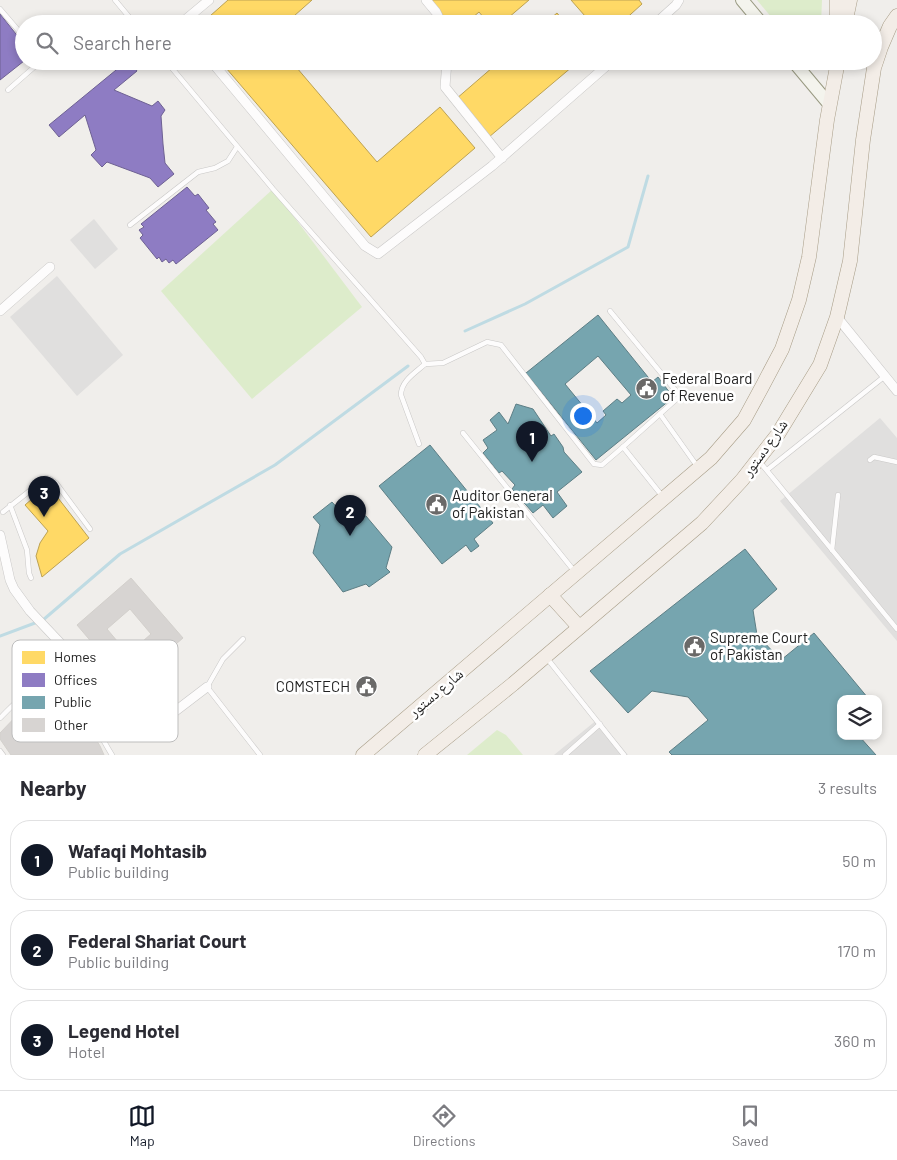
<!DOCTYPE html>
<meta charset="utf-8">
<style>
body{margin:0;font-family:Barlow,"Noto Naskh Arabic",sans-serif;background:#f7f7f7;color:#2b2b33}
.controls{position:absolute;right:15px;bottom:15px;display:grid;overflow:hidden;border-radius:10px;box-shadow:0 2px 8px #0003}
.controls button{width:45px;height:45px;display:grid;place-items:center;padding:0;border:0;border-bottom:1px solid #e1e1e2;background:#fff;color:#2b2b33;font:25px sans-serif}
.you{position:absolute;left:582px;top:415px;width:18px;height:18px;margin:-12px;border:4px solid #fff;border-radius:50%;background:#1a73e8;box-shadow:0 0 0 8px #1a73e833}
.badge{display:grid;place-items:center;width:32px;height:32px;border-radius:50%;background:#111827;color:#fff;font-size:16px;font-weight:700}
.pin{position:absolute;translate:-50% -41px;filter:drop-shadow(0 1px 2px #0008)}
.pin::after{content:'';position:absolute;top:26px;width:18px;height:15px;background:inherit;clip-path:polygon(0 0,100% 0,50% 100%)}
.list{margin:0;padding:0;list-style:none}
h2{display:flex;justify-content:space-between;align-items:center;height:65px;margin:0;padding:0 20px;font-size:21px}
h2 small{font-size:16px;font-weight:400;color:#7c7c81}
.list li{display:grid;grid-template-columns:32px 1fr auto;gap:15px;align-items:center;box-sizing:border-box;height:80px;margin:0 10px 10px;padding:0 10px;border:1px solid #e1e1e2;border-radius:20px}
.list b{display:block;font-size:19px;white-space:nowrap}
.list p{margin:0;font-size:16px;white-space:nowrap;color:#7c7c81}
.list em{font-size:16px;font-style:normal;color:#7c7c81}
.icon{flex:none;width:28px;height:28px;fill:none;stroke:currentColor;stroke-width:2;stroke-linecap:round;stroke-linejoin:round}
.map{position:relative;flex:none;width:897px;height:755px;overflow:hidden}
.search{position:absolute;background:#fff;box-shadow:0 2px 8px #0003;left:15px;right:15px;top:15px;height:55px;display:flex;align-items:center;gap:12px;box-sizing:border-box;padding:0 18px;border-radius:28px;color:#7c7c81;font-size:19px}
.sheet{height:335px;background:#fff}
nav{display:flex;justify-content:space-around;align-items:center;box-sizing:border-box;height:70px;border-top:1px solid #e1e1e2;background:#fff;font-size:14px;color:#7c7c81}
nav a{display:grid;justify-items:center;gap:2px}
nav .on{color:#111827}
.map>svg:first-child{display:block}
.grass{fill:#ddeccb}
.parking{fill:#e0dfde}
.homes{fill:#ffd966;stroke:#bda252}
.offices{fill:#8e7cc3;stroke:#6e6193}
.public{fill:#76a5af;stroke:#5d7e85;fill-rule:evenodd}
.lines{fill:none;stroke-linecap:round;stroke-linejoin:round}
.stream{stroke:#bfdbe3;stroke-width:3}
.building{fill:#d7d4d2;stroke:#d3d0cc;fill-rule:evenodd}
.lane-casing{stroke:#c9c8c7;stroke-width:5.5}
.street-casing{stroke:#c9c8c7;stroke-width:10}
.secondary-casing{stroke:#999a82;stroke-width:14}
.primary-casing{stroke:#a79c86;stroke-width:15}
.lane{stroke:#fdfcfc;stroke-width:4.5}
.street{stroke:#fdfcfc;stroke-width:9}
.secondary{stroke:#f4f4ed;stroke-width:12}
.primary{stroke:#f3ede7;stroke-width:14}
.labels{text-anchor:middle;stroke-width:5;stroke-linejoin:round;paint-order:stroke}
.poi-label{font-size:15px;fill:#222;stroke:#fff;text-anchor:start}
.street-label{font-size:15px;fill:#222;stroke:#fff}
.key{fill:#fff;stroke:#bdbdbd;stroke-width:1}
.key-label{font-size:14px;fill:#222}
</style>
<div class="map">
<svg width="897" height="755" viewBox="0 0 897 755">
<rect width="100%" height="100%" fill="#f0eeeb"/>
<g class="grass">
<polygon points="757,0 822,0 821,24 777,24"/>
<polygon points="273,189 362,307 252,399 161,291"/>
<polygon points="497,730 506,735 523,755 467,755"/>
</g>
<g class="parking">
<polygon points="94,219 118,249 95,269 70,240"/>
<polygon points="57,276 123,355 77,396 10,317"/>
<polygon points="880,418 897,438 897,641 780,501"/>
<polygon points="598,719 628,755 554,755"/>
</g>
<g class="homes">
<polygon points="228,0 312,0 285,24 201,24"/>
<polygon points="430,0 529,0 501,24 489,24 479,12 465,24 450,24"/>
<polygon points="571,0 639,0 642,4 620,24 592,24"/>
<polygon points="557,13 566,24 544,24"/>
<polygon points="220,61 291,61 377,162 440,107 475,148 371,237"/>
<polygon points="500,61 579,61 489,137 456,99"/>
<polygon points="48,485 89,538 42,577 36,556 40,543 48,531 25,505"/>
</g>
<g class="offices">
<polygon points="0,14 24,44 24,61 0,80"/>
<polygon points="127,61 130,61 137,71 114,90 152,106 158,101 165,110 161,116 163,144 165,163 174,174 158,187 150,178 107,162 102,167 91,155 96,150 85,115 59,137 49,125"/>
<polygon points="187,187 195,196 198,194 209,208 206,210 216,222 213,224 218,230 176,264 173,260 169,263 166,259 162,262 159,257 157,259 140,238 143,235 139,230 144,227 141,224"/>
</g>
<g class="public">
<path d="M598,315l54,67 6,-5 12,16 -4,3 4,4 -74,60 -70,-87zM598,356l33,39 -9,8 -5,-4 -14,12 3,4 -9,8 -32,-39z"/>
<polygon points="516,404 533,409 551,436 554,434 563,447 564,452 582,472 557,492 567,506 553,518 543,505 533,513 512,489 515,485 502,471 499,473 483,453 488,448 483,440 497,430 490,420 499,412 508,424"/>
<polygon points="430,445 493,523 474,539 479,546 471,552 466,545 442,564 379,486"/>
<polygon points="332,502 341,512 366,516 392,547 386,568 390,572 369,587 366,584 343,592 313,553 320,525 313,517"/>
<polygon points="745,549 777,589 753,610 757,635 781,660 814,633 868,698 841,699 841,736 859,736 876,755 672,755 669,752 708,720 688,697 652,691 628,713 590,671"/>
</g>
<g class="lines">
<g class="stream">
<polyline points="465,331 525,304 628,247 648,176"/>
<polyline points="0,636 43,620 120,554 275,465 408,366"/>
</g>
</g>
<g class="building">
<path d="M131,578l52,60 -55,47 -51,-60zM130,609l21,25 -23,20 -21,-25z"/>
<polygon points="48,706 81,715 100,746 104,755 11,755 0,739 0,733 23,709 33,720"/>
</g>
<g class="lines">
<defs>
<g id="lane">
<polyline points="115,0 135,24"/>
<polyline points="0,9 24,37"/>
<path d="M166,61l107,128 148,168 4,7c-10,9 -24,17 -24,31l18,49"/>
<polyline points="8,90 41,61"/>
<polyline points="130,225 198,172 215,168 228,161 237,147"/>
<polyline points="610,311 680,396 623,447 663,497"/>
<polyline points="425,364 443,363 487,342 501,345 594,464 602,465 623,447"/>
<polyline points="660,414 697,466"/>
<polyline points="463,433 575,572"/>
<polyline points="870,460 874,457 897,462"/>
<polyline points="759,461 897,629"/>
<polyline points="767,470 885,376"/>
<polyline points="10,505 27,550 29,573 31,578"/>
<polyline points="3,512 46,478 50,479 56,483 90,529"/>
<polyline points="832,550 838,495"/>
<polyline points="243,639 223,659 207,687 260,755"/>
<polyline points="546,657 624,755"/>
<path d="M0,718c11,-10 20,-24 36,-24 14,5 32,8 44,16 14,10 23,31 32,45"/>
<polyline points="0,751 3,755"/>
<polyline points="565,755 600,724"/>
</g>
<g id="street">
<polyline points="426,0 436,12 442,24"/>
<polyline points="186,24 185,20 209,0"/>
<polyline points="655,24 676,5 679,0"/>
<polyline points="211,61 365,246 378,254 492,166 612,61"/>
<polyline points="447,61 445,87 502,158"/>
<polyline points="0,311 50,267"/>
<polyline points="837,317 897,391"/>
<polyline points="0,535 10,580 14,589 30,611 134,721 150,723 169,716 207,687"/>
</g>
<g id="secondary">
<polyline points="742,0 762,24"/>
<polyline points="793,61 829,104"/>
</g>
<g id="primary">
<polyline points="837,24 837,0"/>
<polyline points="845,24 850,0"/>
<polyline points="550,595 579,627"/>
<polyline points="363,755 711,458 744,420 763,385 782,349 799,300 809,257 827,120 838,61"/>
<polyline points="425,755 513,684 702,523 742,480 778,434 820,365 837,317 850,261 863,140 874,68 881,47 890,26 897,16"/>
</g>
</defs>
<use href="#lane" class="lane-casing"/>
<use href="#street" class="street-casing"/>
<use href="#secondary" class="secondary-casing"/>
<use href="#primary" class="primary-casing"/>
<use href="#lane" class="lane"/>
<use href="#street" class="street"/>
<use href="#secondary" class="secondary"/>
<use href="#primary" class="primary"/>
</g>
<defs>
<symbol id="civic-disc" viewBox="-11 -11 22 22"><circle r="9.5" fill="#6a6968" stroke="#fff"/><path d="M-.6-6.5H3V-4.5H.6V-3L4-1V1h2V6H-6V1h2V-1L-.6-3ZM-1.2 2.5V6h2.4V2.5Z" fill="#fff"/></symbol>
</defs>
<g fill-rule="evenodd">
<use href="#civic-disc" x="634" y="376" width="25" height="25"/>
<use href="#civic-disc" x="424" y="492" width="25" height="25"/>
<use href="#civic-disc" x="682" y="634" width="25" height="25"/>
<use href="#civic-disc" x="354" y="674" width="25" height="25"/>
</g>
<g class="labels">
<g class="poi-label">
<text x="662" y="384">Federal Board<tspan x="662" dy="17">of Revenue</tspan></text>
<text x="452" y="501">Auditor General<tspan x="452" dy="17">of Pakistan</tspan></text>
<text x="710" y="643">Supreme Court<tspan x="710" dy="17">of Pakistan</tspan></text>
<text x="350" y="692" text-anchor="end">COMSTECH</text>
</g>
<g class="street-label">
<text transform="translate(765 448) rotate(-54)" y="5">شارع دستور</text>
<text transform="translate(436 693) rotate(-40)" y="5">شارع دستور</text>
</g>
</g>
<rect x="12" y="640" width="166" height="102" rx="8" class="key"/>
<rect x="22" y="651" width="23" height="13" fill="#ffd966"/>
<rect x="22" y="673" width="23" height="14" fill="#8e7cc3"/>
<rect x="22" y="696" width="23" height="13" fill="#76a5af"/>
<rect x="22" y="718" width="23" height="14" fill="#d7d4d2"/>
<g class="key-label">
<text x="54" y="662">Homes</text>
<text x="54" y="685">Offices</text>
<text x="54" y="707">Public</text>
<text x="54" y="730">Other</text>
</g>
</svg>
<div class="controls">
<button><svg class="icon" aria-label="layers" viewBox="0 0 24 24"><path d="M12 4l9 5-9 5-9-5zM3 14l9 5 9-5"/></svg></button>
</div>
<div class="you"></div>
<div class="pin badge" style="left:532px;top:462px">1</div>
<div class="pin badge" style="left:350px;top:536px">2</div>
<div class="pin badge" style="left:44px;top:517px">3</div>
<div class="search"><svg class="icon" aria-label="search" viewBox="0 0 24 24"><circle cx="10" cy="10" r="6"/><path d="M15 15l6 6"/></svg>Search here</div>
</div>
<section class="sheet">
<h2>Nearby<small>3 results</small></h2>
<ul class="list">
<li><span class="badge">1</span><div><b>Wafaqi Mohtasib</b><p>Public building</p></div><em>50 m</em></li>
<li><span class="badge">2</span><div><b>Federal Shariat Court</b><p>Public building</p></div><em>170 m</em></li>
<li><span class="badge">3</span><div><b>Legend Hotel</b><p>Hotel</p></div><em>360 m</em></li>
</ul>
</section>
<nav>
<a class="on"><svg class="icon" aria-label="map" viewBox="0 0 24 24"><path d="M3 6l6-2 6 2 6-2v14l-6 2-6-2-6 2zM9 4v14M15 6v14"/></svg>Map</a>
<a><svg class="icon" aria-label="directions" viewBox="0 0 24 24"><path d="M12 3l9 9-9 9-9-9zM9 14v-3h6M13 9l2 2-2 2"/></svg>Directions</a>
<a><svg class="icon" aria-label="saved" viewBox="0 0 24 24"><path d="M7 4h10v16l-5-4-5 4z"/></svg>Saved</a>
</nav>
